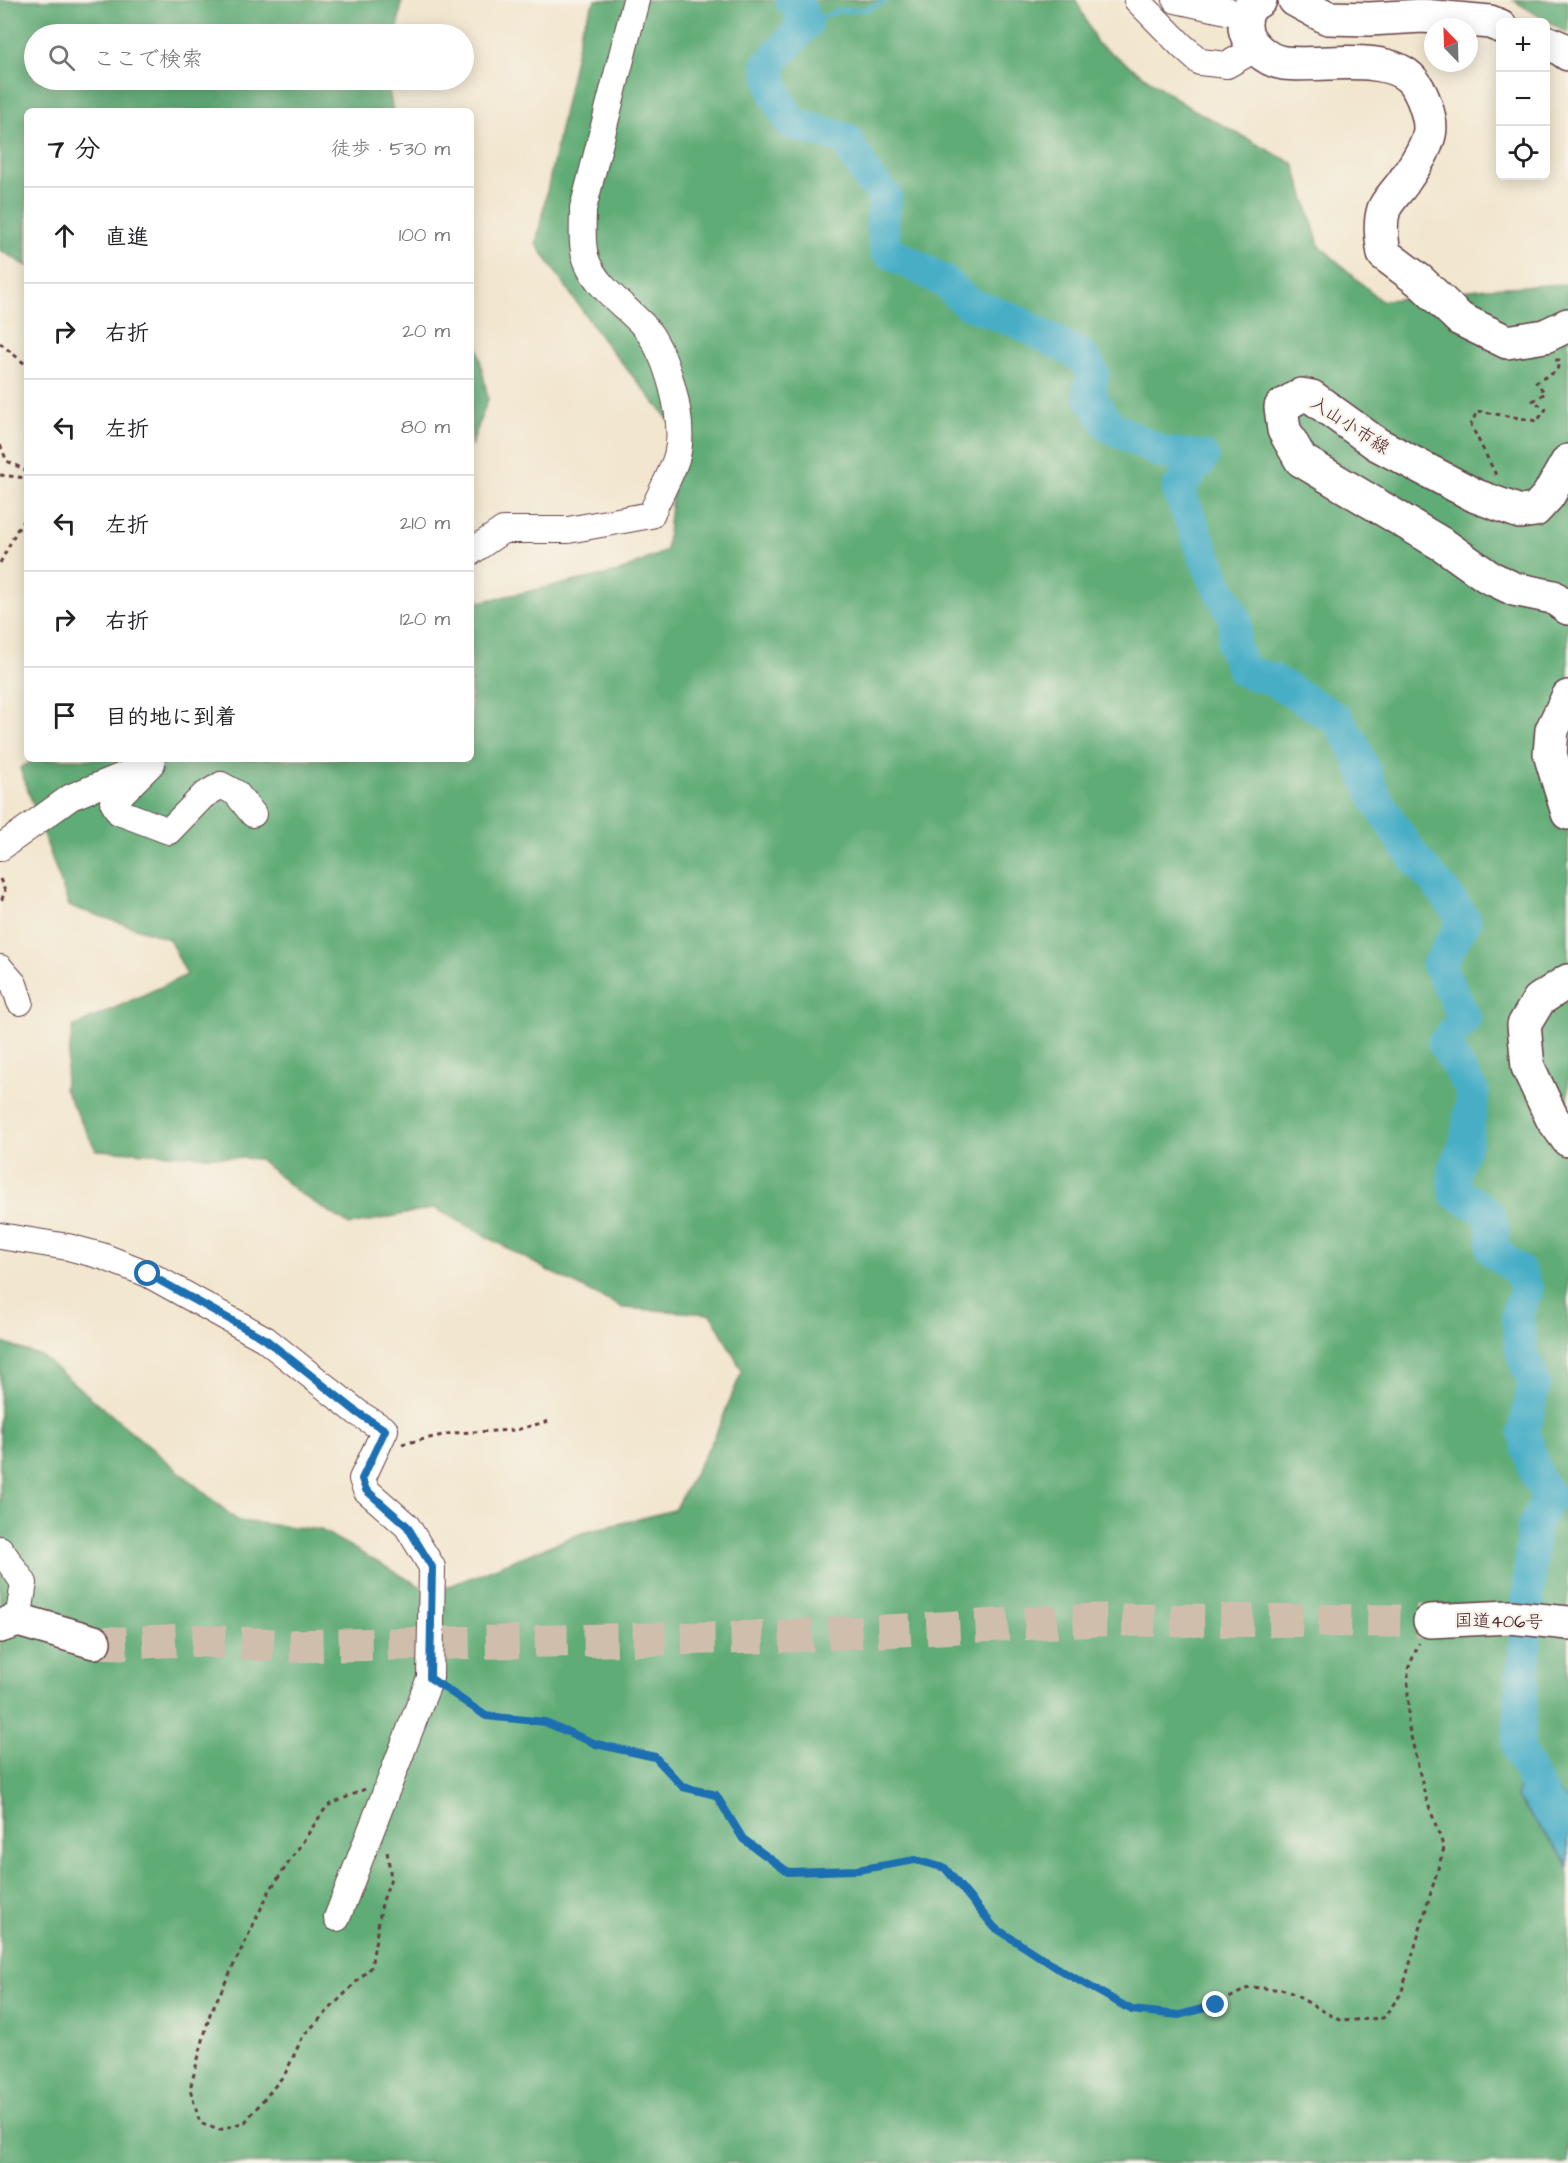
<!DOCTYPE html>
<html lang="ja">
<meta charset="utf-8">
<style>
body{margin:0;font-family:"Architects Daughter","Klee One",sans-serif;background:#f6f6f6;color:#202124}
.controls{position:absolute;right:18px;top:18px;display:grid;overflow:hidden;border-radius:9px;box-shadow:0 3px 15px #0003}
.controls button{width:54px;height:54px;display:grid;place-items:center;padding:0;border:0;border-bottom:2px solid #e0e0e0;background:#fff;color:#202124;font:30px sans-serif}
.compass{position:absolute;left:1424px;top:18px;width:54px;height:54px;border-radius:50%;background:#fff;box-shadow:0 3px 15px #0003;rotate:337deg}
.stop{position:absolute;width:18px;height:18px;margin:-14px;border:4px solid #1f6fb2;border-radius:50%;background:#fff}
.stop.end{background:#1f6fb2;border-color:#fff;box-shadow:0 2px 6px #0008}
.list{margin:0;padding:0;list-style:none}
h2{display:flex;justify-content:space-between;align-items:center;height:78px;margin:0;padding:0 24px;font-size:26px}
h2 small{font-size:20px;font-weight:400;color:#757577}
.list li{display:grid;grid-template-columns:39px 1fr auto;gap:18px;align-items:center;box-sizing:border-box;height:96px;padding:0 24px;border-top:2px solid #e0e0e0}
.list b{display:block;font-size:22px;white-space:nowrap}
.list em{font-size:20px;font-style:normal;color:#757577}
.icon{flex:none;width:33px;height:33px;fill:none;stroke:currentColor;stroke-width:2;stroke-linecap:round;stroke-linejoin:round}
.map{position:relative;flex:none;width:1568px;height:2163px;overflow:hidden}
.search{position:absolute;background:#fff;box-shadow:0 3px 15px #0003;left:24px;top:24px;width:450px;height:66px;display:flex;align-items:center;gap:15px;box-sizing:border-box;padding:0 21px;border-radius:33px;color:#757577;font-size:22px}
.panel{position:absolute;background:#fff;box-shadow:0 3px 15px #0003;left:24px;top:108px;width:450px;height:654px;border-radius:9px}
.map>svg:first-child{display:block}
.forest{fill:#60ac76;stroke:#556650;stroke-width:1.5}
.water{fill:#47aec6;stroke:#486678;stroke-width:1.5}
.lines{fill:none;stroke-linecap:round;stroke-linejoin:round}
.stream{stroke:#47aec6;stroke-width:5}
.river{stroke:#47aec6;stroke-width:33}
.highway-tunnel{stroke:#d0bead;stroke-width:33;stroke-dasharray:33 16;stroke-linecap:butt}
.minor-casing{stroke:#633d43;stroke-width:28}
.major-casing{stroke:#633d43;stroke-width:36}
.highway-casing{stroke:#633d43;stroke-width:36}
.path{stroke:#633d43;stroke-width:3;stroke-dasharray:4.5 4.5;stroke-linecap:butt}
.minor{stroke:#fff;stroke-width:26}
.major{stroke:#fff;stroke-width:33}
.highway{stroke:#fff;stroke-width:33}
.route{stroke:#1f6fb2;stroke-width:8}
.labels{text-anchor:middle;stroke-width:4.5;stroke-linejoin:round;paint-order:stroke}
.street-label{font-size:18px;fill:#4a1f2b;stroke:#f7f3e8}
</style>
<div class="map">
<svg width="1568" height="2163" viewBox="0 0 1568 2163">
<rect width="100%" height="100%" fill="#f7f3e8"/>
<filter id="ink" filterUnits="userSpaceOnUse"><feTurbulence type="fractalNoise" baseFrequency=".0167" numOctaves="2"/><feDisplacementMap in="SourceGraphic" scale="12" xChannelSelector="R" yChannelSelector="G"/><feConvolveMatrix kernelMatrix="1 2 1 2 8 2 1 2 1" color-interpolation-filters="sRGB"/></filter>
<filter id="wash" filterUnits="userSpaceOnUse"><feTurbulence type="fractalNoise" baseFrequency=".008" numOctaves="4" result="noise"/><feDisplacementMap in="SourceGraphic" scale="24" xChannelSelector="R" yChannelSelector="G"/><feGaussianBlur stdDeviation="1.35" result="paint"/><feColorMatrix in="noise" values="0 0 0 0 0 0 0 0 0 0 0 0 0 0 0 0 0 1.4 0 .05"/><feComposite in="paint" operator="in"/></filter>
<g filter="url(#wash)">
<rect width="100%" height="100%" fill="#f2e6ce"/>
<g class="forest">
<polygon points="0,0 402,0 397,34 34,34 34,80 390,80 389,91 393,111 27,111 27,266 0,250"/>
<polygon points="595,0 1076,0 1097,43 1187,106 1294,164 1319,245 1381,301 1486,288 1568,284 1568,1800 1547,1783 1525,1756 1517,1756 1523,1776 1516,1797 1564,1858 1568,1866 1568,2163 0,2163 0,1342 41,1356 238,1521 321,1530 432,1593 582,1533 674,1510 715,1436 742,1371 711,1314 623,1308 547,1270 435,1208 350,1225 299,1193 259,1159 96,1150 64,1088 73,1027 187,975 169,939 69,906 20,768 36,759 471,759 471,573 479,602 618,572 666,551 679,432 602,339 536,244 581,29"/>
<polygon points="1513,0 1568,0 1568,34"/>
<polygon points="471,331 477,344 488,399 471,446"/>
</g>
<polygon class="water" points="1516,1756 1526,1756 1547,1783 1568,1800 1568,1866 1564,1858 1516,1797 1523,1776"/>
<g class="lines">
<polyline class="stream" points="806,24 838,11 868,9 888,0"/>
<path class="river" d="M791,0l9,9 6,15 -38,41 7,28 16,30 55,16 23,40 17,18 -4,25 4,28 59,32 21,20 54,21 63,34 10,17 -4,20 20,32 54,27 40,4 -25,32 36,89 22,43 -3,24 11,26 29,9 65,40 16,26 22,53 20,32 20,29 27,31 22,30 -27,44 27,53 -21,25 29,50 -7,49 -12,30 1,21c33,18 40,18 38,58l26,20 8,19 -10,23 4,36 13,36 -10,48 13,44 12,20 -16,31 -15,221 27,53 23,21"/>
</g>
</g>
<g filter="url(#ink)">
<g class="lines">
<polyline class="highway-tunnel" points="94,1642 120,1643 188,1640 289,1646 767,1637 1097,1620 1430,1621"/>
<defs>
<g id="minor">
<polyline points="1137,0 1181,45 1200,62 1227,65 1255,49"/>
<polyline points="1176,0 1245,15"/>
<path d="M471,552l32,-22h65l83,-15c8,-20 20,-39 26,-59 9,-35 -10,-104 -34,-131 -20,-21 -47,-38 -57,-66 -5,-15 -3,-35 -3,-50l53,-209"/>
<polyline points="152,763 113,802 119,812 169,831 203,796 221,785 236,793 253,814"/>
<polyline points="0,848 71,797 139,769"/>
<polyline points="0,968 14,984 20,1002"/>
<polyline points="0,1236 68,1247 102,1256 148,1274 265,1339 358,1413 385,1430 362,1479 366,1490 407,1526 432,1567 430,1678 337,1918"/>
<polyline points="0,1549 24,1583 18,1620"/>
</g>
<g id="major">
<path d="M1260,0c-11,6 -15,13 -15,25 0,18 22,36 39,38 35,4 103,-11 128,17 10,11 21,41 17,55 -4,17 -17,34 -26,48 -6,8 -15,17 -19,26 -5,15 -2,31 0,45l36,27 40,38 47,23 38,-6 23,-11"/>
<polyline points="1295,0 1328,18 1369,19 1423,16 1490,22 1500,26"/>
<polyline points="1546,42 1558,47 1568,54"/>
<polyline points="1568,461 1548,496 1535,510 1520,512 1476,496 1377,444 1312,397 1301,395 1281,407 1284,430 1301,460 1445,546 1487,576 1514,589 1553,597 1568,608"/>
<polyline points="1568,697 1552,730 1550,754 1568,813"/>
<polyline points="1568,981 1539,1000 1524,1025 1528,1067 1552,1118 1568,1140"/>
</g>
<g id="highway">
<polyline points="1430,1621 1510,1617 1568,1623"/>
<polyline points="0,1626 18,1620 94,1642"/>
</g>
</defs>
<use href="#minor" class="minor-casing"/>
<use href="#major" class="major-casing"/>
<use href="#highway" class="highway-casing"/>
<g class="path">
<polyline points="0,343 25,364"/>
<polyline points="0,445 7,461 27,471"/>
<polyline points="0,475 27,478"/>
<polyline points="1496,475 1471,425 1477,411 1537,421 1546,409 1533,401 1545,393 1536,382 1557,371 1559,360 1555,360"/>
<polyline points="0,563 17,530 27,517"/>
<polyline points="0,879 5,891 0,904"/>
<polyline points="402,1444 452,1433 516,1430 549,1421"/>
<polyline points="449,1691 486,1716 545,1722 596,1744 655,1757 683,1787 716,1795 743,1839 788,1872 857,1870 915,1860 945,1868 994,1927 1060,1970 1132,2010 1179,2015 1216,2005 1250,1987 1286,1990 1341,2021 1383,2018 1401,1994 1444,1848 1425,1795 1408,1724 1408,1669 1419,1643"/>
<polyline points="365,1789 327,1806 270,1890 210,2014 190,2089 200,2123 219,2130 245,2122 285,2074 303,2036 371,1967 382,1903 391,1878 387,1851"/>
</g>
<use href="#minor" class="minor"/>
<use href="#major" class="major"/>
<use href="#highway" class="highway"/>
</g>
</g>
<g class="lines" filter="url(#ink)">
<polyline class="route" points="148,1274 265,1339 358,1413 385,1430 362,1479 366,1490 407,1526 432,1567 430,1678 486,1716 545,1722 596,1744 655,1757 683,1787 716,1795 743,1839 788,1872 857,1870 915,1860 945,1868 994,1927 1060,1970 1132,2010 1179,2015 1216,2005"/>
</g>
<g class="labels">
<g class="street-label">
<text transform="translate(1350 425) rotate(33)" y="6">入山小市線</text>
<text transform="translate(1499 1621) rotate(1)" y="6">国道406号</text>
</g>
</g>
</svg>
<div class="controls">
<button>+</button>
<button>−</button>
<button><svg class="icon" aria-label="locate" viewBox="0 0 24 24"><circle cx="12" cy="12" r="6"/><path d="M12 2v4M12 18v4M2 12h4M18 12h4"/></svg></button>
</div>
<svg class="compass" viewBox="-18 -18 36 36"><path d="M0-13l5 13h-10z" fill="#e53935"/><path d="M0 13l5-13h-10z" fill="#757577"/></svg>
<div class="stop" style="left:148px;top:1274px"></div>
<div class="stop end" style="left:1216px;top:2005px"></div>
<div class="search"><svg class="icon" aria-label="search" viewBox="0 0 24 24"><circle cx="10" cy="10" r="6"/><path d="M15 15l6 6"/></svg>ここで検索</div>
<section class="panel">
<h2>7 分<small>徒歩 · 530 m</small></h2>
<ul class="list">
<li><svg class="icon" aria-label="ahead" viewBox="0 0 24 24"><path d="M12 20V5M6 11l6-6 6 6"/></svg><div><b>直進</b></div><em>100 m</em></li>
<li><svg class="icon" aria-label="right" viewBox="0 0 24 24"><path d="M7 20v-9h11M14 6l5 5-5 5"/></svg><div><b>右折</b></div><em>20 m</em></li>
<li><svg class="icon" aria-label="left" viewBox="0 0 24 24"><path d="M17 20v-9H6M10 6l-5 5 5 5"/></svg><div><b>左折</b></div><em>80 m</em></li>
<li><svg class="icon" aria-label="left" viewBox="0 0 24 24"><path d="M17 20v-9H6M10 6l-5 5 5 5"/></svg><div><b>左折</b></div><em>210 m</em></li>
<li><svg class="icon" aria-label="right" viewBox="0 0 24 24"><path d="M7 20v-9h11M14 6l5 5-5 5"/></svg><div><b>右折</b></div><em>120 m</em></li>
<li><svg class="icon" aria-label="arrive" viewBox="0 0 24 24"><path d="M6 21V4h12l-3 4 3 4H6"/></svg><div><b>目的地に到着</b></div></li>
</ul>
</section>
</div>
